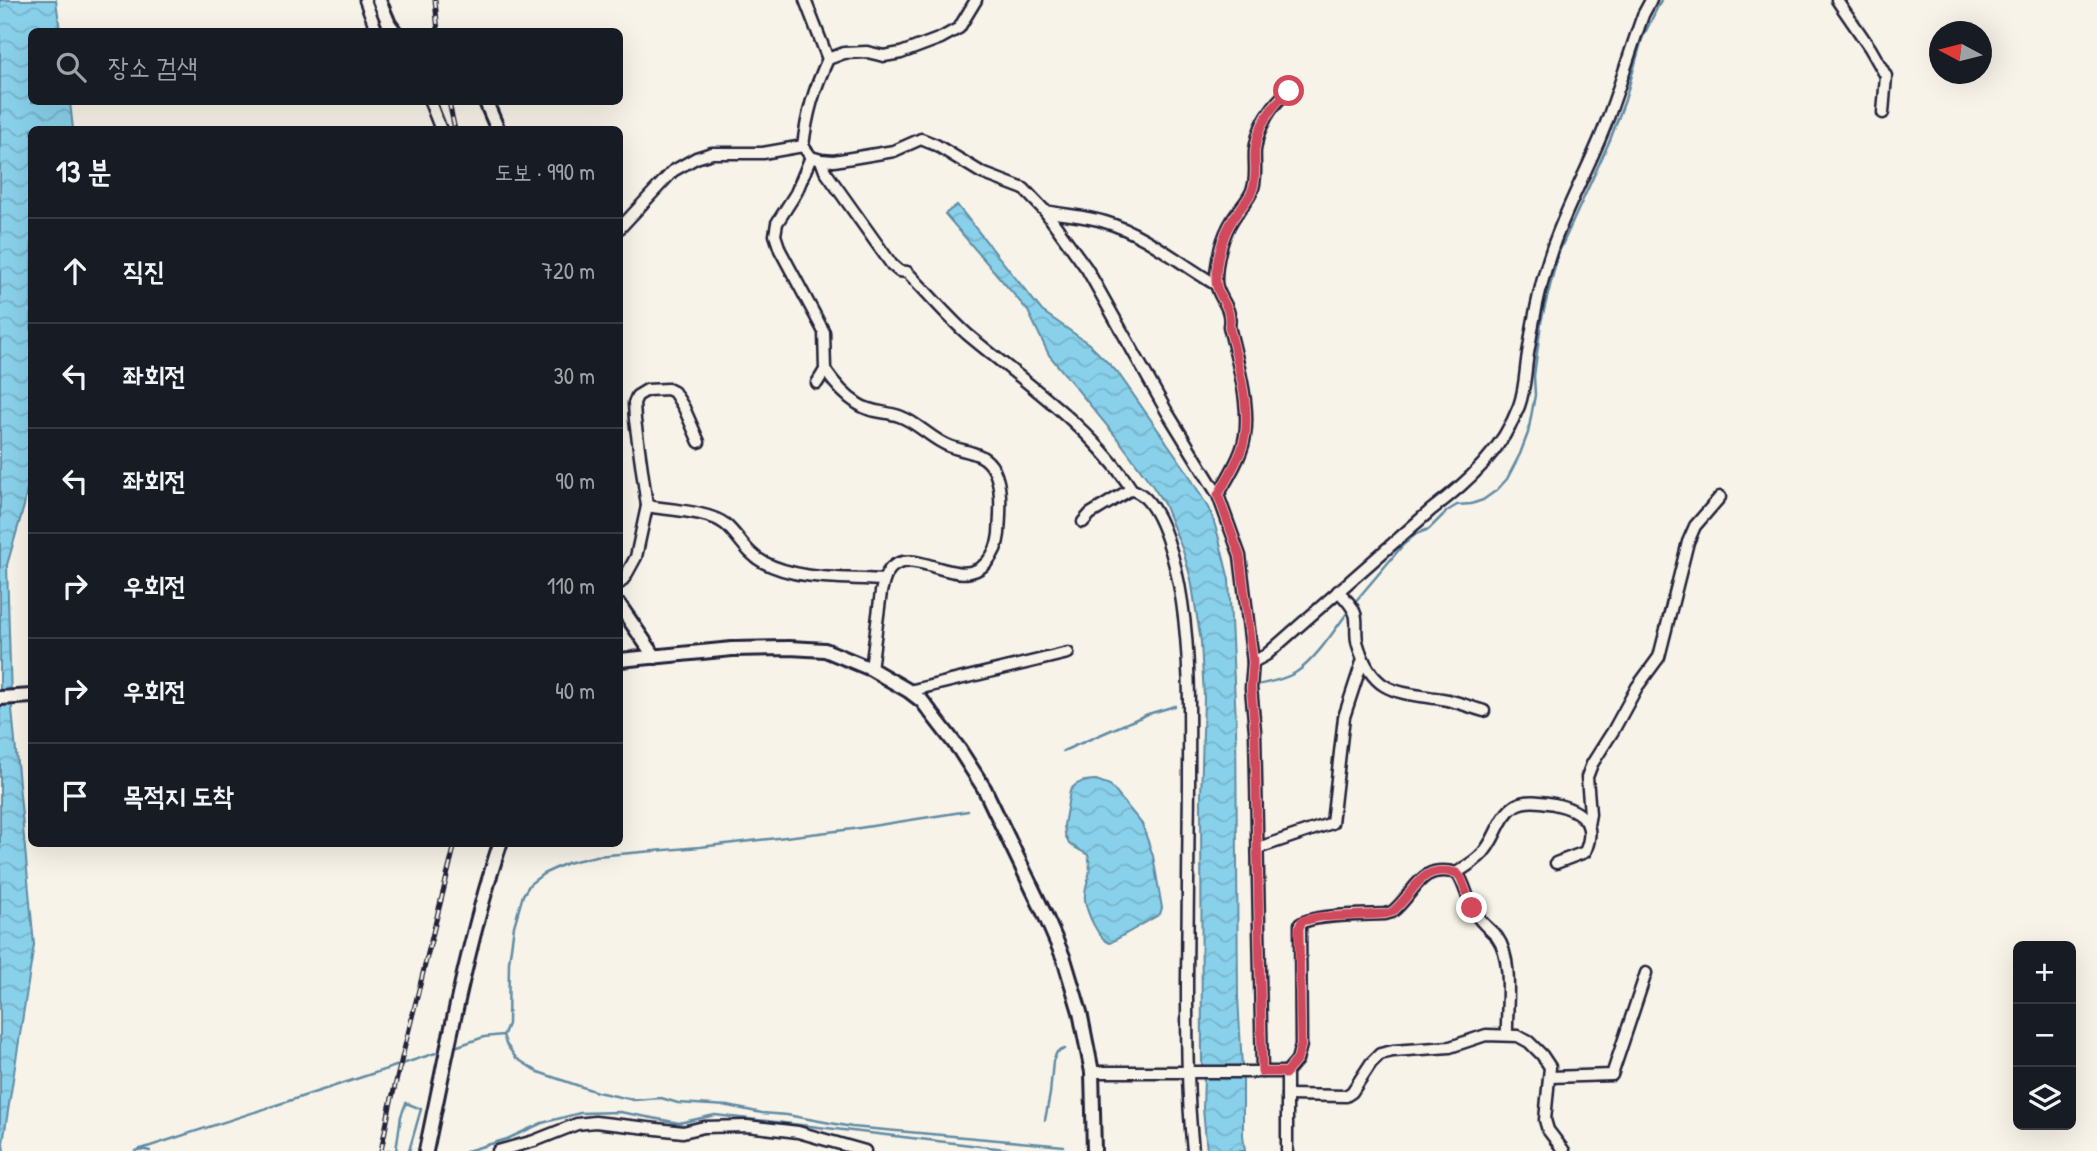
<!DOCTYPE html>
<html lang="ko">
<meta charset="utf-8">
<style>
body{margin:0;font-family:"Patrick Hand","Poor Story",sans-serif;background:#242831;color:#f1f3f6}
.controls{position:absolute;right:21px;bottom:21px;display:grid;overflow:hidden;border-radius:10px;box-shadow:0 7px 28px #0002}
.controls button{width:63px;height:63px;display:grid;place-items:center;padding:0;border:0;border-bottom:2px solid #363941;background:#171b24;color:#f1f3f6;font:35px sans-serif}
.compass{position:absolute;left:1929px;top:21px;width:63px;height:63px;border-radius:50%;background:#171b24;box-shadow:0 7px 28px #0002;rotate:277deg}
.stop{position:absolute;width:21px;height:21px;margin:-16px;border:5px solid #d1495b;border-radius:50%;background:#fff}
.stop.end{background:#d1495b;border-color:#fff;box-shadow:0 2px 7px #0008}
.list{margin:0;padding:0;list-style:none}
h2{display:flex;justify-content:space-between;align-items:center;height:91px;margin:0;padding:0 28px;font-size:30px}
h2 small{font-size:23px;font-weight:400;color:#9ea1a6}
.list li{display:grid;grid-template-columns:46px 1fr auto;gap:21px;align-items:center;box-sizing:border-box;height:105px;padding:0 28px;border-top:2px solid #363941}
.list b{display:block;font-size:26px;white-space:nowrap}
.list em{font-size:23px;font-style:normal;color:#9ea1a6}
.icon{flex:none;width:38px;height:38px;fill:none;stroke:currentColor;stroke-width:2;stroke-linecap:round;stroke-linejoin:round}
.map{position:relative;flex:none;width:2097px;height:1151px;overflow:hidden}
.search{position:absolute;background:#171b24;box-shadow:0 7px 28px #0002;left:28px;top:28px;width:595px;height:77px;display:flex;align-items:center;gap:18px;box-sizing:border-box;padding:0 24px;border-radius:10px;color:#9ea1a6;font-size:26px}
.panel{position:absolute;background:#171b24;box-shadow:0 7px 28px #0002;left:28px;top:126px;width:595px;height:721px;border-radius:10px}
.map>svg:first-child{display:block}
.water{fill:url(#water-waves);stroke:#608ba4;stroke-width:2}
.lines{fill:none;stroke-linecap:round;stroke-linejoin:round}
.stream{stroke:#608ba4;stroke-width:2.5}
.minor-casing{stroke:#22223b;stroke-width:15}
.major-casing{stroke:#22223b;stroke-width:18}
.minor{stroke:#f7f3e8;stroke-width:10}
.major{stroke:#f7f3e8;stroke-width:12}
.rail-casing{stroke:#22223b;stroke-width:5}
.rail{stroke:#f7f3e8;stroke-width:2.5;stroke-dasharray:8;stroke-linecap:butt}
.route{stroke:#d1495b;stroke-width:9}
</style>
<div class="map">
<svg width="2097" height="1151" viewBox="0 0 2097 1151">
<defs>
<pattern id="water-waves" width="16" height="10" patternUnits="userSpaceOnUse" patternTransform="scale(1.75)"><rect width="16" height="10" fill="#89d1ea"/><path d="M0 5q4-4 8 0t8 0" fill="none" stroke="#76b3ca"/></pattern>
</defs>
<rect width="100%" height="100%" fill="#f7f3e8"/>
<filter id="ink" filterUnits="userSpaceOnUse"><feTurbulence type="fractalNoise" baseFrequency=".0143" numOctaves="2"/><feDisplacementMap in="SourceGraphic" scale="14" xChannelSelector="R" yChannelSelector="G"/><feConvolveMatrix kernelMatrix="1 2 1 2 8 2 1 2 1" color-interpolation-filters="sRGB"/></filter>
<g filter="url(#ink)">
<g class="water">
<polygon points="0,0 56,0 60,31 32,32 32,102 70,102 73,129 32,130 31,467 24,506 7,565 11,698 34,945 3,1143 4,1151 0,1151"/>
<polygon points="957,205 1042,311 1089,344 1118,373 1186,470 1211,513 1218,535 1229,580 1236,721 1238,997 1242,1067 1202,1068 1201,798 1204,698 1201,642 1191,579 1183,551 1164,504 1152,485 1118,439 1049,355 1028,311 945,214"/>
<path d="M1096,780l14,5 32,39 11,32 9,52 -2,6 -50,29c-12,-4 -23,-30 -25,-43 -2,-15 9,-25 3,-45l-19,-11 -4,-10 -1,-9 6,-34c5,-9 16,-11 26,-11z"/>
<polygon points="1243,1076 1243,1135 1245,1151 1207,1151 1203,1109 1204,1077"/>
</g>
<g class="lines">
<g class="stream">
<polyline points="1354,603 1403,545 1416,534 1429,529 1447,511 1457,505 1471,504 1483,500 1497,490 1507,479 1520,454 1528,433 1535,395 1534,376 1541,322 1558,254 1610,140 1625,100 1642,39 1661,0"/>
<path d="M1257,685c13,-3 26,-5 38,-12 20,-12 41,-45 55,-64"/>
<polyline points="1063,751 1148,714 1175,706"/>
<polyline points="504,1034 508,1024 509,962 514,926 523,895 530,884 543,874 567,863 596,856 700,847 853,829 968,811"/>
<polyline points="452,1048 484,1037 503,1035 506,1044 516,1058 538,1072 597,1092 634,1100 661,1098 678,1103 728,1106 762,1113 787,1115 852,1127 1064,1146"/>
<polyline points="1045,1120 1050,1094 1053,1061 1057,1052 1065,1049"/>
<polyline points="140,1149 150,1151"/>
<polyline points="135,1151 442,1051"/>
<polyline points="388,1151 389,1151"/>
<polyline points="396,1151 401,1116 406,1103 421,1109 409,1151"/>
<polyline points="467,1151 507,1139 542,1123 580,1113 620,1112 679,1123 715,1115 1022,1151"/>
<polyline points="1026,1151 1029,1150"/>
</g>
<defs>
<g id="minor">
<polyline points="365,0 377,32"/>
<polyline points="805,0 828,59"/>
<path d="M976,0l-17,28 -18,10 -40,15 -17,3 -17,-4 -23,1 -16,6c-14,30 -21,54 -25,87l8,11 10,3 13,1 60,-10 27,-12 15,6 46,28 42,16 21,22 42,58 80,143 51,83 22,61 13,106 -2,26 4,43 7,341"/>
<polyline points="1837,0 1870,48 1886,76 1883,113"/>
<polyline points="430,102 441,130"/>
<polyline points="811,157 796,193 777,223 775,235 780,250 824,332 825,370 817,383"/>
<path d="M821,160l4,11 67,94 7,6 8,1c20,20 39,43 60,62 57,48 125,93 165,156"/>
<path d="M1045,211c20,4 41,5 60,11 41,12 74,41 110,62"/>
<polyline points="620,228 673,171 696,158 712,153 763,153 803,146"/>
<path d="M825,370c9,13 20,26 33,34 13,9 27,7 41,12 18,6 32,23 50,30 18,7 35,5 45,24 9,19 6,43 5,64 -1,10 -5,20 -12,28 -27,31 -71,-17 -96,6 -6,6 -8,16 -10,24l-10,77"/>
<path d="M1218,495c8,-14 17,-28 23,-44 14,-35 -4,-89 -12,-125 4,-20 -13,-29 -13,-45 0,-20 6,-45 17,-62 6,-10 17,-20 20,-31 4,-12 1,-26 2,-38 3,-25 15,-43 33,-59"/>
<path d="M647,506c22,4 61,5 78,18 14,12 21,29 38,38 36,19 81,15 121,18"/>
<path d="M1083,522l7,-8 38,-23 4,-1c31,8 46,85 50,112 9,60 7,122 7,181 -1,66 -1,132 -2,198 0,57 0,113 6,170"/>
<polyline points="620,583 625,577 636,557 647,506 635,420 634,403 637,396 647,390 668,389 674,392 684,408 699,442"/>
<path d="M1338,591c7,7 17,17 18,27 1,9 -1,18 2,27 15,50 40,47 84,54 14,2 28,8 42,12"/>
<path d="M1253,662l13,-7 165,-145c37,-28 71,-59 88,-104 7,-19 6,-39 10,-58 5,-33 12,-67 23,-99 14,-41 35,-78 51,-118 15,-38 26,-77 40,-116l8,-15"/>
<polyline points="909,691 1068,653"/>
<polyline points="1588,825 1590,814 1587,777 1592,764 1613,731 1637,687 1659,657 1688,542 1695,526 1720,497"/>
<polyline points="1258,848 1332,823 1344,717 1363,659"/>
<path d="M1457,873c10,-8 22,-13 29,-24 11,-14 14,-34 30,-44 11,-6 26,-3 38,-1 27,6 44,18 31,48l-29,11"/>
<polyline points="1092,1072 1283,1072 1287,1076 1287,1151"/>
<path d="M1285,1074l12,-14 4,-15 -1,-121c14,-10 65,-9 85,-10l7,-2c25,-20 26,-49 65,-39 9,12 10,28 18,40 6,10 15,16 22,24 17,23 9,71 10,98"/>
<polyline points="1550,1077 1612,1075 1646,973"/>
<polyline points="1287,1095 1346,1096 1352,1092 1371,1063 1380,1054 1393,1051 1450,1047 1486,1035 1518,1036 1529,1042 1542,1055 1550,1067 1545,1120 1548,1130 1564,1151"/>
<polyline points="498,1151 534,1141 577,1124 595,1122 683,1132 704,1127 747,1126 798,1132 865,1151"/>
</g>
<g id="major">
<polyline points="379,0 389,24 395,32"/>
<polyline points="486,102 498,130"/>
<polyline points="620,606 655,657"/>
<polyline points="620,660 732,649 790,648 825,650 871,669 909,691 922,701 959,749 984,788 1045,915 1064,959 1080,1012 1092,1072 1094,1151"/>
<polyline points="0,698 32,696"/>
<path d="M426,1151c22,-104 41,-207 74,-307"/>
</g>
</defs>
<use href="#minor" class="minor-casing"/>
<use href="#major" class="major-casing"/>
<use href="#minor" class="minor"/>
<use href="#major" class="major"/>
<defs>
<g id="rail">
<polyline points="435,0 438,32"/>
<polyline points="449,102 455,130"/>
<polyline points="381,1151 390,1106 455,844"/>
</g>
</defs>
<use href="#rail" class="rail-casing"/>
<use href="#rail" class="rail"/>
</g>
</g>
<g class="lines" filter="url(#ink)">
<path class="route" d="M1289,91c-19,16 -31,34 -34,59 -1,12 2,26 -2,38 -3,11 -14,21 -20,31 -11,17 -17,42 -17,62 0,16 17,25 13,45 8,36 26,90 12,125 -6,15 -15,30 -23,44l22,61 13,106 -2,26 4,43 7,341h21l2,2 12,-14 4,-15 -2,-117 3,-7 17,-4 66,-3 7,-2c25,-20 26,-49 65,-39l4,5 11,30"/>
</g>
</svg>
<div class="controls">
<button>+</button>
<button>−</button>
<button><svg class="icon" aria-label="layers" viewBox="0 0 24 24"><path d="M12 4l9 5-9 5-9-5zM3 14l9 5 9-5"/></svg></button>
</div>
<svg class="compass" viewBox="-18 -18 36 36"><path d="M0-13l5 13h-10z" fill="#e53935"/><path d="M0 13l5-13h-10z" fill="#9ea1a6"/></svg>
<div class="stop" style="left:1289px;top:91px"></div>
<div class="stop end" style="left:1472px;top:908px"></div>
<div class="search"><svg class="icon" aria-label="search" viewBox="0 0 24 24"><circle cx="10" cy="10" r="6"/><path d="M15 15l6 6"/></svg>장소 검색</div>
<section class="panel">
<h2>13 분<small>도보 · 990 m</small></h2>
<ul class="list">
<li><svg class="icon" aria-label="ahead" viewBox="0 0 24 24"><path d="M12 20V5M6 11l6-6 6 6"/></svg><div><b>직진</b></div><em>720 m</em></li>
<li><svg class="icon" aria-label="left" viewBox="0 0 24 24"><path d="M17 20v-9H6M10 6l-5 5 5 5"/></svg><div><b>좌회전</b></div><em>30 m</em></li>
<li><svg class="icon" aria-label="left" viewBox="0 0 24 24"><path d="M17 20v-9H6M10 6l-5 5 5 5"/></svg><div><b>좌회전</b></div><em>90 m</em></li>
<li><svg class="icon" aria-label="right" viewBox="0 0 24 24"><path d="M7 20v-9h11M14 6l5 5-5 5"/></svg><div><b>우회전</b></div><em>110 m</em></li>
<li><svg class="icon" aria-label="right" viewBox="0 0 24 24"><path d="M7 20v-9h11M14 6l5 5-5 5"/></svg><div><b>우회전</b></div><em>40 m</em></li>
<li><svg class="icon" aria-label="arrive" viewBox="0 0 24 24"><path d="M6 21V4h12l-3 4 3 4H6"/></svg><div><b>목적지 도착</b></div></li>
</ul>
</section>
</div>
